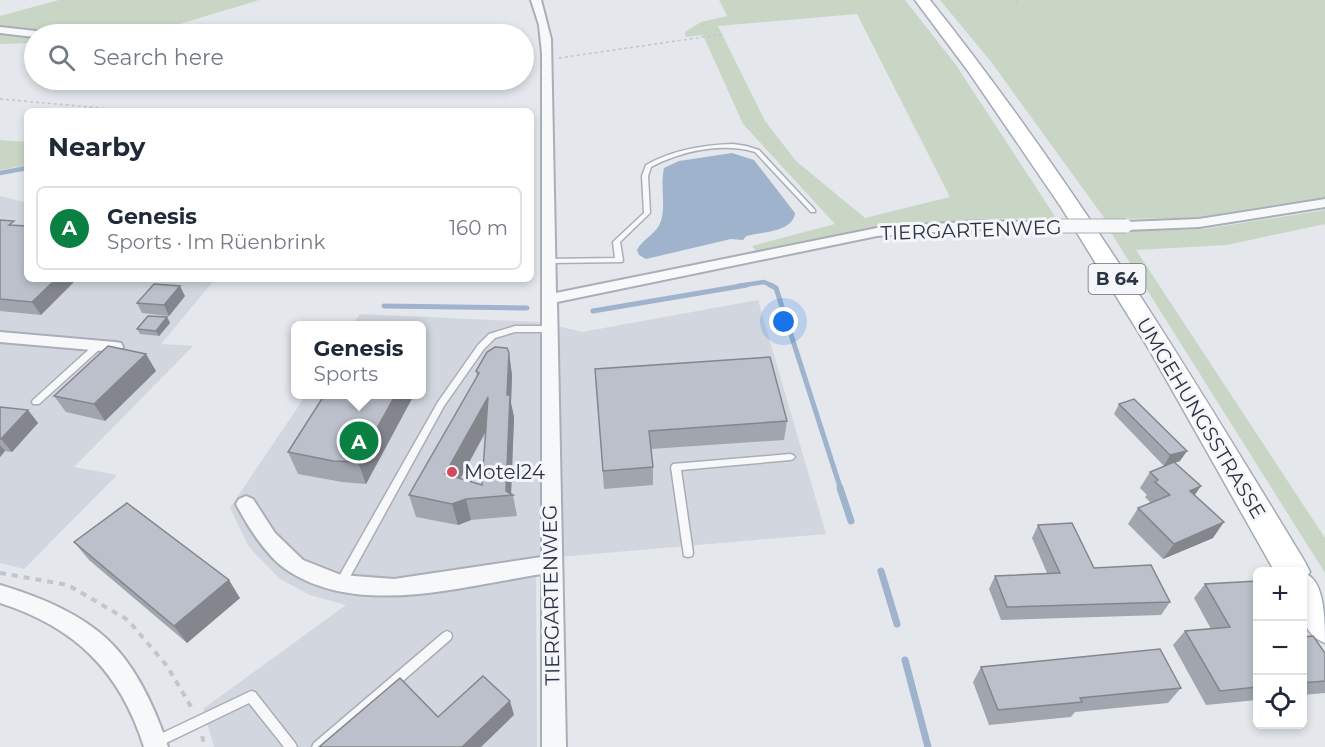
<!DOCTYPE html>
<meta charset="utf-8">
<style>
body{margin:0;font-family:Montserrat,sans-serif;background:#f6f6f7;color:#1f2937}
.controls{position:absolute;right:18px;bottom:18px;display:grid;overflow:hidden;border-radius:9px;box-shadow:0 3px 9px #0003}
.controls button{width:54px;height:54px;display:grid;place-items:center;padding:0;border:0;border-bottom:2px solid #e0e1e3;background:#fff;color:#1f2937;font:30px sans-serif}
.you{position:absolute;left:784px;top:322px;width:21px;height:21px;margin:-15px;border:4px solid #fff;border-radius:50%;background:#1a73e8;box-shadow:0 0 0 9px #1a73e833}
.badge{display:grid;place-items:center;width:39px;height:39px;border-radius:50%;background:#0b8043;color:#fff;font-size:20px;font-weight:700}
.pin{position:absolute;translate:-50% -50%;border:3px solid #fff;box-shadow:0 2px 6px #0006}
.popup{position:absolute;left:291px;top:321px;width:135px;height:78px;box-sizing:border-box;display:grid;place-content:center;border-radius:9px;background:#fff;filter:drop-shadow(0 2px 4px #0005);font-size:20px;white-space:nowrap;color:#747a83}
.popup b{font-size:22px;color:#1f2937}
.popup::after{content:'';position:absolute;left:50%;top:100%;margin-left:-12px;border:12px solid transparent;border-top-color:#fff}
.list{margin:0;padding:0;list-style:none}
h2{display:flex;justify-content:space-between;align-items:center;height:78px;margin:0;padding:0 24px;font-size:26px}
h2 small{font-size:20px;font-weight:400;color:#747a83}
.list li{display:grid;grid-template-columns:39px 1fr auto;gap:18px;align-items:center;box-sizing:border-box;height:84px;margin:0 12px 12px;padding:0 12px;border:2px solid #e0e1e3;border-radius:9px}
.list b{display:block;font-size:22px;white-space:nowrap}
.list p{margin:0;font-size:20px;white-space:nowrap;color:#747a83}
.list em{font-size:20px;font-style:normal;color:#747a83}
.icon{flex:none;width:33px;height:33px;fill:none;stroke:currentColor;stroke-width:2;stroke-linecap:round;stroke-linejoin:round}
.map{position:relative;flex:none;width:1325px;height:747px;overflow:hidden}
.search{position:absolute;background:#fff;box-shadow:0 3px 9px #0003;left:24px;top:24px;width:510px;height:66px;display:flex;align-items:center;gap:15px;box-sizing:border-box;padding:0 21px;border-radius:33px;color:#747a83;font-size:22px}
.panel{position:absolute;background:#fff;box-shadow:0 3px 9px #0003;left:24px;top:108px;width:510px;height:174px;border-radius:9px}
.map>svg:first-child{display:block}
.built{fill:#d2d6de}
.green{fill:#c9d6c5;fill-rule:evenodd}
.water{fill:#9fb4cc}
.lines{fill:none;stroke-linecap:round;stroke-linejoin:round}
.stream-far2{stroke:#9fb4cc;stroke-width:4.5}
.stream-far1{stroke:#9fb4cc;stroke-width:5}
.stream{stroke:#9fb4cc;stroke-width:7}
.lane-casing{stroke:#a9aeb7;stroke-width:3}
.street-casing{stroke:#a9aeb7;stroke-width:4}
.primary-casing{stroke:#a3abb8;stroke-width:3}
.path-far1{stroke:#c2c5cb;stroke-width:1.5;stroke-dasharray:3 3;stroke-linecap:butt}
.path{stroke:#c2c5cb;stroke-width:4;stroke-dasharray:6 6;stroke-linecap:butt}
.lane{fill:#f7f8fa;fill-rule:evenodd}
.street{fill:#f7f8fa;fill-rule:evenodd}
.primary{fill:#fff;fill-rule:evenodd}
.street-bridge-casing{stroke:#a9aeb7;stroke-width:15;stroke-linecap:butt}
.street-bridge{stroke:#f7f8fa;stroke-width:13}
.wall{fill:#a1a5ae;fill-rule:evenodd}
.shaded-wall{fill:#83868d}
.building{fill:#bbc0ca;stroke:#83868d;stroke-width:1.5;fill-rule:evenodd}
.poi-dot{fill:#d1495b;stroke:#f4f6f9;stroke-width:2}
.labels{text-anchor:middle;stroke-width:6;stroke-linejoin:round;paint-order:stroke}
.shield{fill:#f4f6f9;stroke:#676e7b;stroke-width:1.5}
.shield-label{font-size:18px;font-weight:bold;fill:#2b3445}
.street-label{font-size:20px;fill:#2b3445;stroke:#f4f6f9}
.poi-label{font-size:20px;fill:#2b3445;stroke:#f4f6f9;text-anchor:start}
</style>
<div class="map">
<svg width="1325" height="747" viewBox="0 0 1325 747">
<rect width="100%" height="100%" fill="#e4e7ec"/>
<g class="built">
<polygon points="0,196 27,203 27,279 215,279 161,344 193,346 74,467 117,475 24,569 0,563"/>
<polygon points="758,300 826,534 536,559 537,747 214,747 203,709 346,605 310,595 280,579 249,547 230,508 306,395 422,394 422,326 352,325 360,314 540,322 582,332"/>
</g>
<g class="green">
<polygon points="59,0 259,0 146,34 34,34 34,43 0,44 0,16"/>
<path d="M719,0h186l51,65 100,153 -81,1 -98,8 -119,26 -6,-7 83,-22 -92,-100 -40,-89 -17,2 -1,-5 16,-10 26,-6zM857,14l93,183 -85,21 -69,-57 -31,-40 -47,-95z"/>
<polygon points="940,0 1325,0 1325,197 1194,218 1105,219 992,63"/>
<polygon points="0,140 27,142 27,165 0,170"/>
<polygon points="1325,210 1325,224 1227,245 1136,250 1325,538 1325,573 1110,231 1204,229"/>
</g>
<path class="water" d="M732,153l22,7 41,53c-2,19 -33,19 -49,23l-3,4 -12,-1 -85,20 -7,-4 -2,-5c6,-12 20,-16 24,-29 5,-17 -1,-36 3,-53l15,-7z"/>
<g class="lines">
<g class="stream-far2">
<polyline points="0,173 27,168"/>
<polyline points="738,286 764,282 773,286"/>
</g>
<g class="stream-far1">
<polyline points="770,285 776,288 841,490"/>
<polyline points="384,306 527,308"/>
<polyline points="593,311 747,285"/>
</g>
<g class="stream">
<polyline points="840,488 851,521"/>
<polyline points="881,571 897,624"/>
<polyline points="905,660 928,747"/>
</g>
<defs>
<g id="lane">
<path d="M733,144l13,2 13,4 56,60v2h-4l-56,-60c-33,-10 -74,-1 -104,15l-3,9 2,37 -30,29 3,18 -1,2 -73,1 -4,-2 4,-2 66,-1 -2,-16 31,-29 -2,-37 4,-11c27,-15 56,-20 87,-21z"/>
<polygon points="515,326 549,326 553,329 549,332 515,332 495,338 484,349 444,406 345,586 341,587 337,586 336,583 337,580 438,402 478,345 489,334"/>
<polygon points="99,342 102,343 103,345 102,347 39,404 33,404 32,402 33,400 96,343"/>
<polygon points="790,454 793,455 795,457 793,459 790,460 681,470 693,553 692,556 688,557 684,556 671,467 673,464"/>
<polygon points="447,631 451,633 452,636 451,639 327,747 312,747 314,743 443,633"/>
<polygon points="251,691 255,692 295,743 297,747 284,747 249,703 160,746 152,746 150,742 152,738"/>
</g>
<g id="street">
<path d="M531,0h10l10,39 5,254 321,-65 101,-7 54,1 7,4 -7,4 -54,-1 -101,7 -320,66 9,445h-24v-173c-79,12 -180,43 -252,-2 -22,-13 -42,-45 -54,-68l3,-5 7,-3 7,3 22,34 28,27 38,15 53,4 148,-22v-504l-3,-28z"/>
<polygon points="0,27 36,31 41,34 34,34 34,37 0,33"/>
<polygon points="1325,199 1325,207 1199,227 1126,230 1119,226 1126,222 1199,219"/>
<polygon points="0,332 115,342 121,343 123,347 121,351 115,352 0,342"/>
<path d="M0,585c37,11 78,27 107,54 29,27 49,71 61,108h-24c-24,-76 -69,-120 -144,-144z"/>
</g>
<path id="primary" d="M915,0h15c141,177 258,369 375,562l5,10 -2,3c17,9 17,48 17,68 -30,-12 -23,-44 -23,-71h-27l-125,-221 -89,-144 -93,-136z"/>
</defs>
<use href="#lane" class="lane-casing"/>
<use href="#street" class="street-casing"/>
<use href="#primary" class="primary-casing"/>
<g class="path-far1">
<polyline points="1016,4 1017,0"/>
<polyline points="559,58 724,34"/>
<polyline points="0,99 113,109 273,111"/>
</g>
<g class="path">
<polyline points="0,573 68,585 128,620 167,666 193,710"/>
<polyline points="202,736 205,747"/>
</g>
<use href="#lane" class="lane"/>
<use href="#street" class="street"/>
<use href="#primary" class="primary"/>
<defs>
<polyline id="street-bridge" points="1032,226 1126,226"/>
</defs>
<use href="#street-bridge" class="street-bridge-casing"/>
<use href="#street-bridge" class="street-bridge"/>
</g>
<g class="wall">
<polygon points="0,220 41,315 0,311"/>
<polygon points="185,296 169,316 142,313 137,303"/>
<polygon points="167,317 170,323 159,336 140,334 137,329"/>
<path d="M509,353l3,22 -1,28 3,14 -3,77 2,1 4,21 -46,4 -13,5 -42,-8 -7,-22 68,-117 -1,-7zM486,432l-4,53 -22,-6z"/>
<polygon points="595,369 787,421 784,440 651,449 653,467 653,485 604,489"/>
<polygon points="156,371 105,421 66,412 54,396"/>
<polygon points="325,394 414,394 366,484 342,482 298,474 288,452"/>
<polygon points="1119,404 1180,461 1175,463 1195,495 1213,538 1163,559 1128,524 1138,508 1151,503 1145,497 1147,495 1140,488 1150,472 1170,464 1164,466 1114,414"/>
<polygon points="0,407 28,410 38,423 12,452 5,451 0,457"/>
<polygon points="1038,525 1094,568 1170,602 1161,615 1001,620 989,589 995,576 1047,573 1032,538"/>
<polygon points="74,542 240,598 187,643 89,560"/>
<polygon points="1257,581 1257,700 1206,705 1173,645 1185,631 1211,629 1194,598 1205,584"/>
<polygon points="1302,637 1325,653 1325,693 1302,695"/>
<polygon points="981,667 1181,688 1168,703 1075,712 1071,717 989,725 973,682"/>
</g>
<g class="shaded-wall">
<polygon points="56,279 77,279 41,315 32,302"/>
<polygon points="180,286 185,296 169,316 164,305"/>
<polygon points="167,317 170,323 159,336 156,331"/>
<polygon points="509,353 512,375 511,403 514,417 511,495 506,491 507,395"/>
<polygon points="146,354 156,371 105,421 94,404"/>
<polygon points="396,394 414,395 366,484 358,462"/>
<polygon points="488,397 492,419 451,496 445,474"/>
<polygon points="28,410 38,423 12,452 1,439"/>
<polygon points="0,445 5,451 0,457"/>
<polygon points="1187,451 1180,461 1164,466 1170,455"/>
<polygon points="1201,486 1190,502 1190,491"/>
<polygon points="466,499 471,520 458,525 452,504"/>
<polygon points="1224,522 1213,538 1163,559 1174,544"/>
<polygon points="229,580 240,598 187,643 174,626"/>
<polygon points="510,701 514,715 481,747 462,747"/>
</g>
<g class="building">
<polygon points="0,220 14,221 9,225 27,226 27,279 56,279 32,302 0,299"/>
<polygon points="154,284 180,286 164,305 137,303"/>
<polygon points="148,316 167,317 156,331 137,329"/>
<polygon points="108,346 146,354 94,404 54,396"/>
<path d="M495,347l12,1 2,5 -2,42h3l-4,96 7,4 -47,4 -14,5 -43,-9 70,-122 -3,-2 11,-19zM488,397l-6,88 -37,-11z"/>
<polygon points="770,357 787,421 649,431 653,467 603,471 595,369"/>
<polygon points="325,394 396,394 358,462 333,461 288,452"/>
<polygon points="1134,399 1187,451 1170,455 1119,404"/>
<polygon points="0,407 28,410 1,439 0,439"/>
<polygon points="1174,462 1201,486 1190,491 1224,522 1174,544 1138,508 1170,495 1155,482 1158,480 1150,472"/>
<polygon points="127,503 229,580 174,626 74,542"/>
<polygon points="1072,523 1094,568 1151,565 1170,602 1007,607 995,576 1060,573 1038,525"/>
<polygon points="1257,581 1257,687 1220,691 1185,631 1230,627 1205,584"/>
<polygon points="1313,636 1325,653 1325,681 1302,683 1302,637"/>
<polygon points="1160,649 1181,688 1080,698 1082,702 998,710 981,667"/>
<polygon points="483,676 510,701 462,747 319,747 400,678 438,717"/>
</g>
<circle class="poi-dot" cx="452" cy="472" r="6"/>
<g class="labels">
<rect class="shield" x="1088.5" y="264" width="57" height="30" rx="4.5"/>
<g class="shield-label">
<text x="1117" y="285">B 64</text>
</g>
<g class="street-label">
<text transform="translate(971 230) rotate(-2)" y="7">TIERGARTENWEG</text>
<text transform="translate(1201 418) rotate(59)" y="7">UMGEHUNGSSTRASSE</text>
<text transform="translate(551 595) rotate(-91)" y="7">TIERGARTENWEG</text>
</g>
<g class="poi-label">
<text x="464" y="479">Motel24</text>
</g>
</g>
</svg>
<div class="controls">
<button>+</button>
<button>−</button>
<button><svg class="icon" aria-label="locate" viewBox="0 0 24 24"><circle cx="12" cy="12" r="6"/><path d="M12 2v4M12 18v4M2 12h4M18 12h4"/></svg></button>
</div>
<div class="you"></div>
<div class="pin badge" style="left:359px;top:441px">A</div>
<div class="popup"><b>Genesis</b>Sports</div>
<div class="search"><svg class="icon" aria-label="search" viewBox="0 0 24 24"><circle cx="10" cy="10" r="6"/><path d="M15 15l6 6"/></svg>Search here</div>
<section class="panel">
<h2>Nearby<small></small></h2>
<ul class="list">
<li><span class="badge">A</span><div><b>Genesis</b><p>Sports · Im Rüenbrink</p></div><em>160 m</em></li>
</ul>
</section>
</div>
